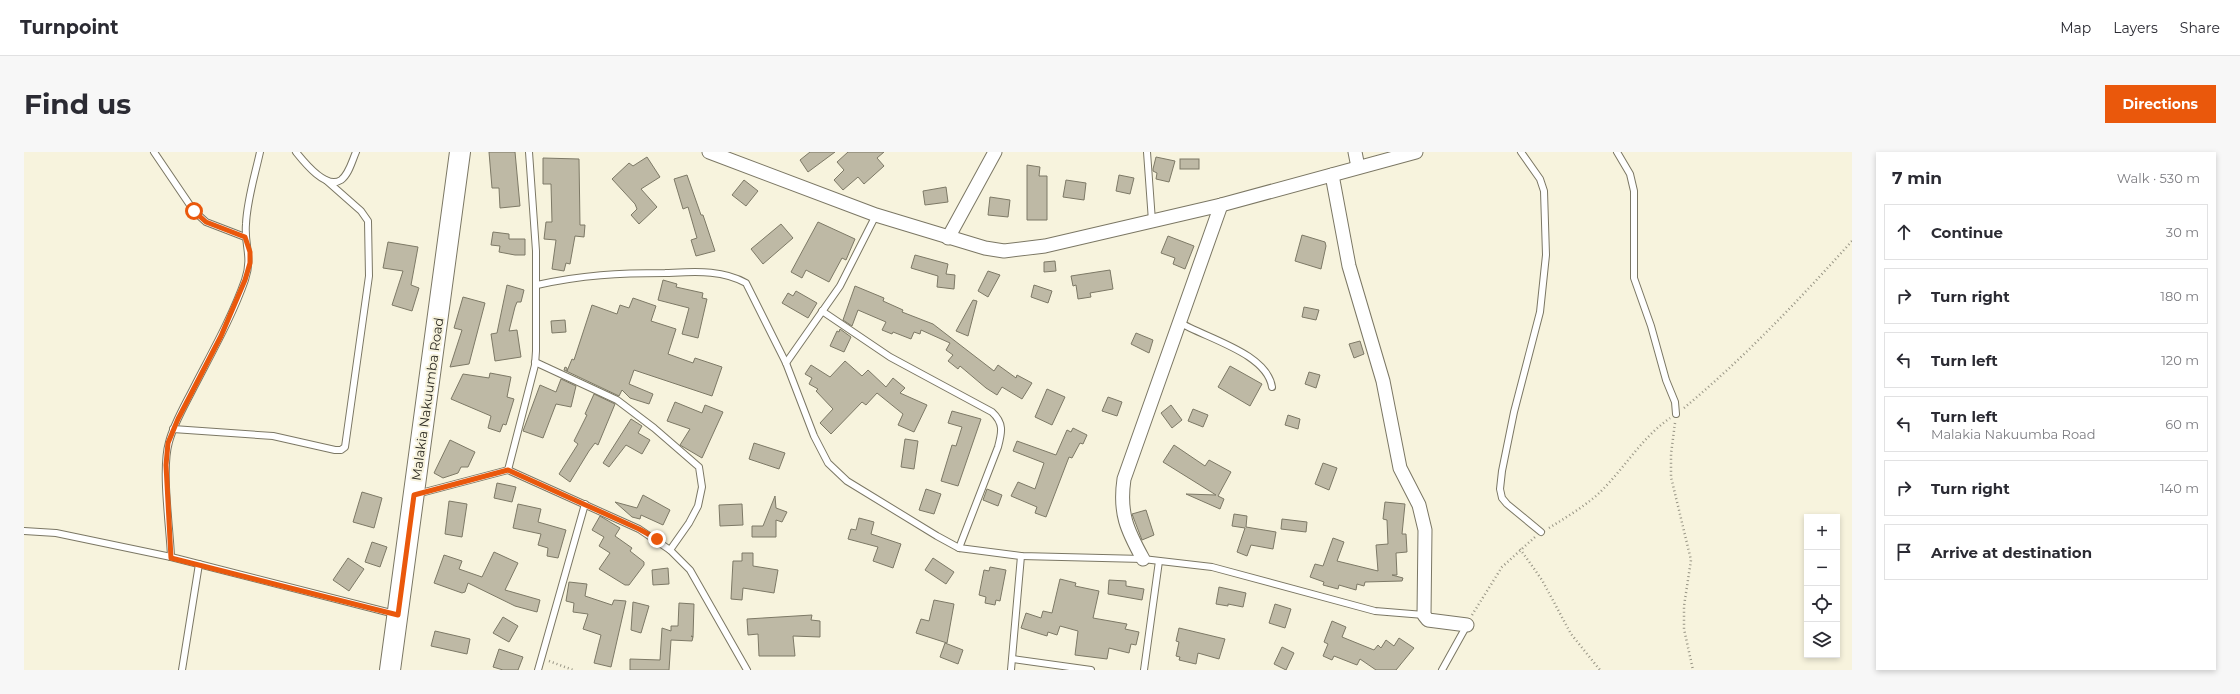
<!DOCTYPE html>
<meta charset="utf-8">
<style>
body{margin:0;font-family:Montserrat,sans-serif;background:#f7f7f7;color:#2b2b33}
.controls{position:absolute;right:12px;bottom:12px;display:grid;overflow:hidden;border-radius:0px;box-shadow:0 2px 6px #0003}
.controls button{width:36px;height:36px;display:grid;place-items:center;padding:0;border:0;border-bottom:1px solid #e1e1e2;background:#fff;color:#2b2b33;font:20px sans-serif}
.stop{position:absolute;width:12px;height:12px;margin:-9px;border:3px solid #ea580c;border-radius:50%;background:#fff}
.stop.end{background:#ea580c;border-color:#fff;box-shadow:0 1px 4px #0008}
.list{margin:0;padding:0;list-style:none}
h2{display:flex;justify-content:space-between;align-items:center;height:52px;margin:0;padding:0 16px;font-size:17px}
h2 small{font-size:13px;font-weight:400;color:#7c7c81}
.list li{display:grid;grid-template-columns:26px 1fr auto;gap:12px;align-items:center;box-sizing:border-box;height:56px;margin:0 8px 8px;padding:0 8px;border:1px solid #e1e1e2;border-radius:0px}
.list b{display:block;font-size:15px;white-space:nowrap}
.list p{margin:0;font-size:13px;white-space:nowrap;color:#7c7c81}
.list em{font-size:13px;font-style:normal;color:#7c7c81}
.icon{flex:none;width:22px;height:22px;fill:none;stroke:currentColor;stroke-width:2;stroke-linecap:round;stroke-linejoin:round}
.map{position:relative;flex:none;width:1828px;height:518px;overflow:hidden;border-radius:0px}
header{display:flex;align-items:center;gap:24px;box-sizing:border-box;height:56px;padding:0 20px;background:#fff;border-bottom:1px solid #e1e1e2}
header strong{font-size:19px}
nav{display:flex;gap:22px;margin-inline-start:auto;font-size:14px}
.intro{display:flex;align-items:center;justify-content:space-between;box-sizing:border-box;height:96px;padding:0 24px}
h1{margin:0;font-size:28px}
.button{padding:10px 18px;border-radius:0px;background:#ea580c;color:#fff;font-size:14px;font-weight:700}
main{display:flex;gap:24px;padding:0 24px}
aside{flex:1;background:#fff;border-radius:0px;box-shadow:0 2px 6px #0003}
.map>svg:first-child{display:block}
.building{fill:#beb9a5;stroke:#7d7966}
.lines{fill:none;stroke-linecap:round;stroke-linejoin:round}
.service-casing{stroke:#7b7764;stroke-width:8}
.minor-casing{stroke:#7b7764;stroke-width:15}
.primary-casing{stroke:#7b7764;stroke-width:22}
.path{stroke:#979484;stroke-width:2.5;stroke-dasharray:1 3;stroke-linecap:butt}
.service{stroke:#fff;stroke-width:6}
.minor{stroke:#fff;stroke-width:13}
.primary{stroke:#fff;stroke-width:20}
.route{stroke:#ea580c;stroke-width:5}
.labels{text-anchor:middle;stroke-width:4;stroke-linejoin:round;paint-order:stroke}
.street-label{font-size:13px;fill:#2e2c24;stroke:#f7f3dd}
</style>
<header>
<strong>Turnpoint</strong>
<nav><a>Map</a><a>Layers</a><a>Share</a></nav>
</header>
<div class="intro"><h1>Find us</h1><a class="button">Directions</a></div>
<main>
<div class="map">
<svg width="1828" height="518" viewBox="0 0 1828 518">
<rect width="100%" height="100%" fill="#f7f3dd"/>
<g class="building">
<polygon points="465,0 491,0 496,54 476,56 475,36 468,36"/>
<polygon points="786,0 811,0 784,20 776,8"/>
<polygon points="824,0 860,0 853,6 860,14 840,32 834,25 819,38 810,28 820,18 813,10"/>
<polygon points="623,5 636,25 617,37 633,55 615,72 607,63 613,57 611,52 588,27 605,11 609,14"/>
<polygon points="1132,5 1151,9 1145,30 1132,27 1133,21 1129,19 1129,17"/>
<polygon points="519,6 555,7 556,73 561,73 560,85 551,84 546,112 542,111 540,119 528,117 532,88 520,87 522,70 528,70 527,32 519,32"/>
<rect x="1156" y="7" width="19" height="10"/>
<polygon points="1003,13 1016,15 1015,24 1023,24 1023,68 1003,68"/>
<polygon points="663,23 677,63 679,63 691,99 672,104 667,88 673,86 664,55 659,57 650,27"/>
<polygon points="1095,23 1110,26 1106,42 1092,39"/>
<polygon points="720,28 734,39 722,54 708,43"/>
<polygon points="1042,28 1062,31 1060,48 1039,45"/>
<polygon points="922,35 924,50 901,53 899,39"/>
<polygon points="966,45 986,48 984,65 964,63"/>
<polygon points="794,70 831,87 822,108 818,106 805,130 782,118 778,126 767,120"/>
<polygon points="757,72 769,86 739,112 727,97"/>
<polygon points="469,80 485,82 485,87 501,87 501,103 491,103 475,100 476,94 467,93"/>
<polygon points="1278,83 1301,90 1302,94 1297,117 1271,109"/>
<polygon points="1144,84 1170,94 1161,117 1149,112 1151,106 1137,101"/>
<polygon points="364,90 394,95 387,133 395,136 388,159 368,153 379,119 359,116"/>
<polygon points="891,103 924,112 922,122 931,123 930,137 913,135 914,124 887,116"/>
<polygon points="1031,109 1032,119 1020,120 1020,110"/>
<polygon points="1086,118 1089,137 1066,141 1067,145 1054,147 1052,133 1049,134 1047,124"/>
<polygon points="964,119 976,123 964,145 954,139"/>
<polygon points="639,128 653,132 652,135 679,141 678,146 683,147 674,186 658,182 665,156 634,148"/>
<polygon points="483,133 500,138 497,150 493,150 491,155 485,179 493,178 497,205 471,209 467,182 473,181"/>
<polygon points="1010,133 1028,139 1024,151 1007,145"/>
<polygon points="831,134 860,146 859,149 879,158 878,160 909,172 970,219 974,213 992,226 993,223 1008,231 998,247 978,235 973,243 962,236 936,214 934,217 924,209 929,203 922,198 926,191 897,178 896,182 890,180 887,187 869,180 868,182 858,178 862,170 834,158 828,174 819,168"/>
<polygon points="772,139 793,151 784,166 758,151 764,141 769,144"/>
<polygon points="439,145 461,151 445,212 426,215 438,178 430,176"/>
<polygon points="609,146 632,154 627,169 652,177 644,202 669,211 671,206 698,215 688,244 610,218 605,232 629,242 625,252 606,246 598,238 595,244 540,218 541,215 543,216 543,219 548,207 550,208 568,153 593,162 596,153 605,156"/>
<polygon points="949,148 953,149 944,184 932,179"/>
<polygon points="1280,155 1295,158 1292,168 1278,165"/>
<polygon points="541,168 542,180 528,181 527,169"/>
<polygon points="816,177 827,185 820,200 806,194 813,179 815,180"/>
<polygon points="1112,181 1129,188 1125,201 1107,192"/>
<polygon points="1336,189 1340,202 1330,206 1325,192"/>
<polygon points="821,209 838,224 844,218 862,235 869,226 881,236 876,241 903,253 890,280 874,273 879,262 853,241 842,253 838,250 807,282 796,271 809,257 792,239 794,237 785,232 788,226 781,222 787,213 806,225"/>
<polygon points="1206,214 1238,232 1226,254 1194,235"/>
<polygon points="1285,220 1296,223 1292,236 1281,232"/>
<polygon points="466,221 487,225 483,245 490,247 482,273 479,272 476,280 464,276 467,264 427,247 439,222 465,226"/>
<polygon points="537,227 552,234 547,255 532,252 519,286 499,279 516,233 532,240"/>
<polygon points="1023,237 1041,245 1028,273 1011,265"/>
<polygon points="570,242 591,252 574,293 571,291 565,299 546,330 535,322 554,292 550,289 563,263 561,262"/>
<polygon points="1084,245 1098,250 1093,264 1078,259"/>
<polygon points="651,250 678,261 681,253 699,260 678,306 656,293 666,277 643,269"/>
<polygon points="1147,253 1158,268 1148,276 1137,261"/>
<polygon points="1169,257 1184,263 1179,275 1164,269"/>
<polygon points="928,259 957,267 934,334 917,329 928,293 932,294 938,275 924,271"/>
<polygon points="1264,263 1276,267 1274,277 1261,273"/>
<polygon points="607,267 618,274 614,281 626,288 618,302 602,293 585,315 579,311"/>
<polygon points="1049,276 1063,283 1059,292 1056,291 1048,306 1045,305 1022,365 1011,361 1013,355 987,344 994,330 1011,337 1020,311 989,299 993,289 1032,303 1043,278 1047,280"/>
<polygon points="881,287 894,289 890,317 877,315"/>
<polygon points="426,288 451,300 444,315 437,315 434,321 419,326 410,321"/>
<polygon points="730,291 761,301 755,317 725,307"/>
<polygon points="1150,293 1181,314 1185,308 1207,320 1194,344 1200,347 1196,357 1162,342 1192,343 1139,310"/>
<polygon points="1299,311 1313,316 1305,338 1291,332"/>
<polygon points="473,331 492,335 488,350 470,346"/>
<polygon points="902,337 917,342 910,362 895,358"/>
<polygon points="963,337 978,343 974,354 959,348"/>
<polygon points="338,340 358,346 350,376 329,370"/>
<polygon points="619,343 646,358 639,373 617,363 616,367 608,365 591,350 613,356"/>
<polygon points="751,344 752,356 763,360 758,370 752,368 752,385 728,385 728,374 739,374"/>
<polygon points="425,349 443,352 438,385 421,382"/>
<polygon points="1361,350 1381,352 1378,382 1382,382 1383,400 1372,401 1373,423 1368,423 1379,426 1378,429 1341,430 1340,434 1333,432 1332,438 1315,433 1314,437 1299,433 1300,430 1286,425 1291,412 1299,414 1309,386 1320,390 1313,409 1354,419 1352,393 1364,392 1363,368 1359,367"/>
<polygon points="494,352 517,357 514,370 542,378 534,406 523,404 524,396 514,393 517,382 489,376"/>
<polygon points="718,352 719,373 696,374 695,353"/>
<polygon points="1122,358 1130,383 1118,388 1108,362"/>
<polygon points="1210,362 1223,364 1222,375 1252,380 1249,397 1227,393 1223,404 1213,400 1221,376 1208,374"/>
<polygon points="576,364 596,376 591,384 608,396 606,399 620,410 620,413 605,433 601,433 575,417 586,401 575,394 580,385 568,378"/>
<polygon points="835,366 850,370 847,382 877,392 869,416 849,409 854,395 824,387 827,377 832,378"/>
<polygon points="1258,367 1283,370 1282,380 1257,377"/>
<polygon points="348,390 363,395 356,415 341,410"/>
<polygon points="470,400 494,411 481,438 516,448 513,460 491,454 444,431 441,440 438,441 410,431 420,403 438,409 435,417 458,425"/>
<polygon points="718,401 729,401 729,414 754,418 750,441 719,436 718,448 707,447 709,409 718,409"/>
<polygon points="324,406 340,417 325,439 309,428"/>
<polygon points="909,406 930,420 922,432 901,418"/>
<polygon points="966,415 982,418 976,449 972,448 971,453 961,451 962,445 955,443 960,418 965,419"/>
<polygon points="644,416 645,432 629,433 628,418"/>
<polygon points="1036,427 1052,431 1051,434 1075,439 1069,466 1103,472 1101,477 1115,480 1112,493 1107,492 1105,501 1085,496 1083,507 1051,503 1054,479 1036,474 1033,483 1024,480 1023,484 997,476 1002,461 1017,466 1019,459 1028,461"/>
<polygon points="1085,428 1102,429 1102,434 1120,437 1118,448 1084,442"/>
<polygon points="545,430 563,432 561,444 588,453 590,448 602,449 587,515 570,511 577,483 559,477 564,462 549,460 550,451 542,449"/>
<polygon points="1195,435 1222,441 1219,455 1204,452 1204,454 1192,452"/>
<polygon points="910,448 930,452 923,491 892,481 897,467 905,469"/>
<polygon points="609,450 625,454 617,481 607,478"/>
<polygon points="655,451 670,452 669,485 667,484 669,485 668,489 647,488 645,518 606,518 606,507 636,508 638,476 647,479 647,474 654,474"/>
<polygon points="1251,452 1267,457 1261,476 1245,471"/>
<polygon points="788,463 787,468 796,469 796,485 769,484 771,504 735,504 734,482 724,483 723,467"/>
<polygon points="479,465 494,474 485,490 469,481"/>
<polygon points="1308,469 1322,475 1318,485 1350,498 1354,493 1357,496 1362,488 1370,494 1375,486 1390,496 1372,518 1352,518 1336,507 1333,513 1310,504 1308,508 1299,504 1304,492 1300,490"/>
<polygon points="1155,476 1201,487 1195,507 1174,501 1172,512 1155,508 1156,505 1152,504 1155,490 1152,489"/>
<polygon points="411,479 446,487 443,502 407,494"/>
<polygon points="921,491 939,498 934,512 916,505"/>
<polygon points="1258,495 1270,501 1262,518 1250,512"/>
<polygon points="475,497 499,505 494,518 479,518 469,515"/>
</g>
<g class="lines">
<defs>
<g id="service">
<polyline points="130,0 170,59 182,70 221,85"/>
<path d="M272,0c8,10 30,38 45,28 8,-6 11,-19 15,-28"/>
<polyline points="1123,0 1128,69"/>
<polyline points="1497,0 1516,27 1520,39 1522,103 1516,160 1490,260 1478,319 1476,337 1478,346 1483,352 1517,380"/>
<polyline points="1593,0 1606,22 1610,39 1610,126 1627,174 1642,228 1651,250 1652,262"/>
<path d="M513,133c45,-10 82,-12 128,-12 28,-1 56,-4 81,10l40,80 28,73 14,27 19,18 90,55 22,12 62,8 122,3 69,8 163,44 49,4"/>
<path d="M798,159l68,46 102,55c12,11 10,20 6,35l-39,101"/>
<path d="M1155,170c26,16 88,31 93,65"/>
<polyline points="511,210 593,248 630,276 675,315 678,335 674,354 665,371 646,398"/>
<polyline points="762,211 816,134 852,63"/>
<polyline points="149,277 249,284 311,298 317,298 321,295 345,124 344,69 337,59 303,29"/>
<polyline points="484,318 511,213 512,199 512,99 505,0"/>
<polyline points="393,342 484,318 615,377 646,398 666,418 723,518"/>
<polyline points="0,379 32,381 147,405 371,462"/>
<path d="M147,405c-1,-30 -10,-87 -2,-115 5,-19 16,-37 25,-55 18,-35 38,-70 51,-107 8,-24 -1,-34 1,-56 1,-24 9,-49 14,-72"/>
<polyline points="989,507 1067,518"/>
<polyline points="158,518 175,412"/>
<polyline points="514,518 561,352"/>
<polyline points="987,518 997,404"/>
<polyline points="1120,518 1135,409"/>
<polyline points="1418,518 1443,473"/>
</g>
<g id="minor">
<polyline points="685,0 852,63 961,96 980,99 1021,94 1197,53 1392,0"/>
<polyline points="1331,0 1334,15"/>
<polyline points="1308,23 1325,114 1359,229 1376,316 1395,353 1401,378 1400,463 1404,468 1443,473"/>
<polyline points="924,86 971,0"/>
<path d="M1119,407c-16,-29 -24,-46 -19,-80l97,-274"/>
</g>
<polyline id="primary" points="366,518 436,0"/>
</defs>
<use href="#service" class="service-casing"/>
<use href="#minor" class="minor-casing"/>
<use href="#primary" class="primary-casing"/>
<g class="path">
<path d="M1660,256c61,-51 115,-108 168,-167"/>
<polyline points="1651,271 1647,302 1647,325 1667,408 1660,454 1660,477 1669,518"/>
<path d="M1525,376c16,-10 33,-20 48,-33 26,-24 43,-56 73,-77"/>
<polyline points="1496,397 1518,428 1547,482 1576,518"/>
<polyline points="1448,463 1478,415 1511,385"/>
<polyline points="525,509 549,518"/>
</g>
<use href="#service" class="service"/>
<use href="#minor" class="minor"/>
<use href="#primary" class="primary"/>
</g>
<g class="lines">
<polyline class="route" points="170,59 182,70 221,85 226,100 226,111 221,128 197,184 154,267 144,291 142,313 147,406 374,463 390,343 484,318 615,377 633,387"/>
</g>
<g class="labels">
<g class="street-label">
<text transform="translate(403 247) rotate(-82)" y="5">Malakia Nakuumba Road</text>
</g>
</g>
</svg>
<div class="controls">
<button>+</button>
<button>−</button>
<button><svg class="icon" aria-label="locate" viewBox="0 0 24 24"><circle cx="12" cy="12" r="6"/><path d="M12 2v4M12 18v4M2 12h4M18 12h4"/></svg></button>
<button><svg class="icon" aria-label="layers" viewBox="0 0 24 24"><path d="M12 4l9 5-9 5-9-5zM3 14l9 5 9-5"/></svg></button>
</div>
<div class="stop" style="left:170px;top:59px"></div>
<div class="stop end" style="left:633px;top:387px"></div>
</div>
<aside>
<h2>7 min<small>Walk · 530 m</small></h2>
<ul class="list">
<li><svg class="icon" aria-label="ahead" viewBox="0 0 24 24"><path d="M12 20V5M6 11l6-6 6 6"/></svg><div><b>Continue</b></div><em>30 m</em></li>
<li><svg class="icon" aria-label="right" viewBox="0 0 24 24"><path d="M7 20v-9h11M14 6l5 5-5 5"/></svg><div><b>Turn right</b></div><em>180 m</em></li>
<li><svg class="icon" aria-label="left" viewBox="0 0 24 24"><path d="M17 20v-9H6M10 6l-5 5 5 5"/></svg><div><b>Turn left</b></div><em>120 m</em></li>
<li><svg class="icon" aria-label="left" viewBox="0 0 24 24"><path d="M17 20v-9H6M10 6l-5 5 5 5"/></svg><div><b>Turn left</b><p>Malakia Nakuumba Road</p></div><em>60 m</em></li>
<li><svg class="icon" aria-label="right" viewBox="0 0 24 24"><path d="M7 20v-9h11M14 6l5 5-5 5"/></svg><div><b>Turn right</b></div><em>140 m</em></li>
<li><svg class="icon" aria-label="arrive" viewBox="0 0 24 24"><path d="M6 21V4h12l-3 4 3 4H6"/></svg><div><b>Arrive at destination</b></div></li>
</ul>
</aside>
</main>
